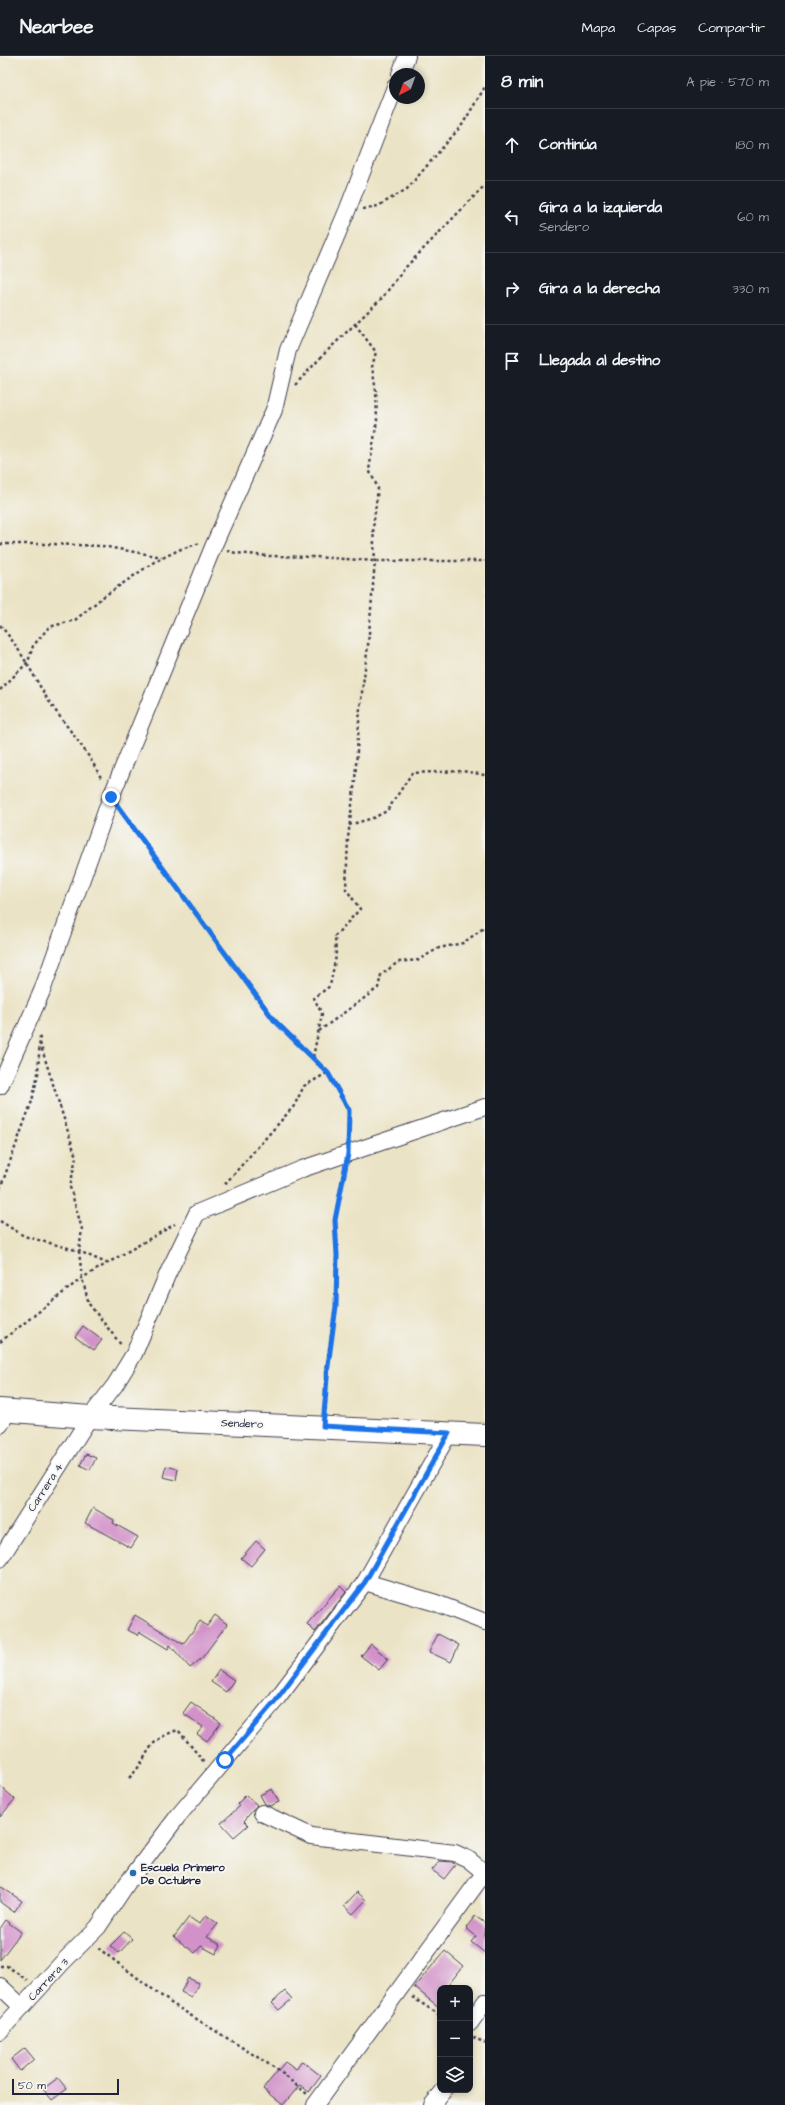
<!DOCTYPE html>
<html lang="es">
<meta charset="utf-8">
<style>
body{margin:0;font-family:"Architects Daughter",sans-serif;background:#20242c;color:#f1f3f6}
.controls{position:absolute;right:12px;bottom:12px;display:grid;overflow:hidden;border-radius:8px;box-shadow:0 2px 6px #0003}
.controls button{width:36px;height:36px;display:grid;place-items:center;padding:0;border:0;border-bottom:1px solid #363941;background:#171b24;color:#f1f3f6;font:20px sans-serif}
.compass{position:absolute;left:389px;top:12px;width:36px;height:36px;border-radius:50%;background:#171b24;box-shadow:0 2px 6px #0003;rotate:221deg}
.scale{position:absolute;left:12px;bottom:10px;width:107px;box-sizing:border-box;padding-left:4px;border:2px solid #22223b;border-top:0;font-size:11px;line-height:14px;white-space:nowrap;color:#22223b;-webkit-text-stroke:3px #f6f6f2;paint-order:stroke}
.stop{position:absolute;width:12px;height:12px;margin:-9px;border:3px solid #1a73e8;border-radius:50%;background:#fff}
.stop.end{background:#1a73e8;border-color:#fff;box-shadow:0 1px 4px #0008}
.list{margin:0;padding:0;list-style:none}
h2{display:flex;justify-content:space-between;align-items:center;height:52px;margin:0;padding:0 16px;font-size:17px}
h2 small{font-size:13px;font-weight:400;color:#9ea1a6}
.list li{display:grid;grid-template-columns:26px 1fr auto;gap:12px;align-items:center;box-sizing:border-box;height:72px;padding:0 16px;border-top:1px solid #363941}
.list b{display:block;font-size:15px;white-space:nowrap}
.list p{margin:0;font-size:13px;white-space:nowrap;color:#9ea1a6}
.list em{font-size:13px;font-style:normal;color:#9ea1a6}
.icon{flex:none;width:22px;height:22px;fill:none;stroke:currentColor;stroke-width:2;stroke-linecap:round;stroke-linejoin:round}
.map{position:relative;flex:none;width:485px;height:2049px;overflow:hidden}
header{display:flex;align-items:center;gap:24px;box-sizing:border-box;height:56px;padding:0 20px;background:#171b24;border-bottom:1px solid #363941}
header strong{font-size:19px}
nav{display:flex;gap:22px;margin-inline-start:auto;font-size:14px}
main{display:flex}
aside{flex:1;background:#171b24}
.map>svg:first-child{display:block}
.building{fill:#d292c9}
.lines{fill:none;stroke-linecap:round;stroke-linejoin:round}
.street-casing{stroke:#403f50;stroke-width:18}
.secondary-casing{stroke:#403f50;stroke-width:24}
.path{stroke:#403f50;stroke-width:2.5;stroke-dasharray:3 3;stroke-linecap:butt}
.street{stroke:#fff;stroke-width:16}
.secondary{stroke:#fff;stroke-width:22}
.route{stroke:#1a73e8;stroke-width:5}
.poi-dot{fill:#1f6fb2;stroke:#f6f6f2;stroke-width:1.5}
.labels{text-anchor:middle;stroke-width:4;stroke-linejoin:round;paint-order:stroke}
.street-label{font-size:11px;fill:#22223b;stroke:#f6f6f2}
.poi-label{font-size:11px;font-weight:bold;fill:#22223b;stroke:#f6f6f2;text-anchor:start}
</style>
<header>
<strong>Nearbee</strong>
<nav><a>Mapa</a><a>Capas</a><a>Compartir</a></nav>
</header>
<main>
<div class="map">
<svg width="485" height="2049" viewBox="0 0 485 2049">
<rect width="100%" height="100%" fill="#f6f6f2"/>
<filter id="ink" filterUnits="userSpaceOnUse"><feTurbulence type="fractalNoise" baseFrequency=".025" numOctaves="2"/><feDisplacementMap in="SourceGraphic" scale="8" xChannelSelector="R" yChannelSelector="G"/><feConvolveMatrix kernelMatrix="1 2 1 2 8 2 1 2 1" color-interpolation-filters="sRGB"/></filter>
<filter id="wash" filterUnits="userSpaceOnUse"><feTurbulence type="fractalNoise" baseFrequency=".012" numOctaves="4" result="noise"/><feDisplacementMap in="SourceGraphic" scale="16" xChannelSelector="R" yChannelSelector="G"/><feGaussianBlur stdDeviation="0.9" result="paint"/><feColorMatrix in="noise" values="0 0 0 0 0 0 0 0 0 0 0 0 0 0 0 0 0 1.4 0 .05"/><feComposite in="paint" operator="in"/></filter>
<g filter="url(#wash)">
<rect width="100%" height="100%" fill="#ebe3c5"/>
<g id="blocks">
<g class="building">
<polygon points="83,1270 102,1284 94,1294 75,1281"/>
<polygon points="86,1398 96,1402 90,1414 80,1409"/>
<polygon points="166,1410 178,1413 176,1424 163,1421"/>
<polygon points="93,1452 114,1464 113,1467 138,1481 131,1492 85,1467"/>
<polygon points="256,1485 265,1493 251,1510 241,1502"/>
<polygon points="340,1530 346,1536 315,1576 307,1568"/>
<polygon points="135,1559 183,1588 200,1565 207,1570 215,1559 227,1568 202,1602 190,1612 170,1589 168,1593 140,1576 138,1579 127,1574"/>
<polygon points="438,1578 459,1589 451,1606 429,1596"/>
<polygon points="371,1588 388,1603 379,1614 361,1600"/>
<polygon points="219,1614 234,1624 226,1636 211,1626"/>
<polygon points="191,1646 221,1667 207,1685 197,1678 203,1671 183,1657"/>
<polygon points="0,1730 15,1743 0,1761"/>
<polygon points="272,1733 279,1746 270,1750 265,1748 260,1739"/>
<polygon points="246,1739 257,1749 244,1765 248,1769 234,1781 221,1767 239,1751 237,1748"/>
<polygon points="440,1805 452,1806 455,1809 444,1823 432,1814"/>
<polygon points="0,1830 22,1845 14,1856 0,1846"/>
<polygon points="357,1836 366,1844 353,1858 344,1850"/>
<polygon points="206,1859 218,1868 207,1881 221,1889 216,1898 201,1890 195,1897 174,1881 189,1861 199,1868"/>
<polygon points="475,1860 485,1867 485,1897 471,1886 476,1880 466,1872"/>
<polygon points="5,1864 21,1876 0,1904 0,1871"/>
<polygon points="124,1876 132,1883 119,1897 110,1890"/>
<polygon points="445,1895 463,1910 446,1932 440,1932 440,1952 414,1931"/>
<polygon points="188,1922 199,1927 191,1941 181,1936"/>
<polygon points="285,1935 292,1943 279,1954 272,1947"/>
<polygon points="25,1992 34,2003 20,2015 11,2003"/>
<polygon points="302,2005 321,2020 309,2036 300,2029 283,2049 263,2033 285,2006 296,2014"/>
<polygon points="58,2022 67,2033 52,2044 43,2033"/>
</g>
</g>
</g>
<g filter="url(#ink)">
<use href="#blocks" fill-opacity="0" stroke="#403f50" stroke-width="1"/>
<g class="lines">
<defs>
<g id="street">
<polyline points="400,18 407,0"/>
<polyline points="0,1030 42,935 111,741 213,491 274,354 288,294 347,155 395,31"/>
<polyline points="0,1369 8,1355"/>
<polyline points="0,1503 90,1361 115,1329 134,1298 168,1217 197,1157 302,1113 485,1051"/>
<polyline points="365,1526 436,1547 485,1566"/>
<polyline points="262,1757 311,1780 455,1797 468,1803 485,1817"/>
<polyline points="0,1930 22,1951"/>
<polyline points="470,1967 485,1946"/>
<polyline points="0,1975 62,1907 98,1871 128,1826 178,1760 275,1645 365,1526 449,1377"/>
<polyline points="315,2049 485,1816"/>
<polyline points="432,2049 444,2034"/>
</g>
<polyline id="secondary" points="0,1354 90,1361 485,1379"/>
</defs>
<use href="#street" class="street-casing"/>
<use href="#secondary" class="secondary-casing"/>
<g class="path">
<polyline points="363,153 378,150 407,133 462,69 485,31"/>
<polyline points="295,329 325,297 382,242 405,212 485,129"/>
<polyline points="0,488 51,488 102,490 162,501"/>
<polyline points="227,495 236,497 269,500 315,501 375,505 485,505"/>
<path d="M0,569c19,22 31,46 45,70 18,29 42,53 57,85"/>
<polyline points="0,634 28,606 33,590 49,571 75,564 103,541 154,506 181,493 200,487"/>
<polyline points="121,755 274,964 328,1017 349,1054 348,1082"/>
<polyline points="349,769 373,762 387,755 412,717 462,715 485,719"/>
<polyline points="319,975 378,932 381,919 398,906 418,904 439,892 463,887 485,871"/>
<polyline points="40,987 76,1101 70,1131 82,1173 79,1195 82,1222 89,1248 122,1290"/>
<polyline points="313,1001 322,958 314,942 330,930 336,900 335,880 360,853 346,833 348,782 355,724 360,652 368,589 375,505 373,472 378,432 369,414 377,365 376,335 372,311 376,296 355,268"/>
<polyline points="225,1128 294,1050 304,1030 327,1017"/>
<polyline points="0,1133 32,1045 38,1018 40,978"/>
<polyline points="0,1165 24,1180 79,1195 106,1207"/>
<polyline points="0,1286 82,1222 175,1168"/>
<polyline points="325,1354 327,1310 336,1251 337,1199 335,1164 344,1115"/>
<path d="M129,1722c22,-21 14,-37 49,-48l26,32"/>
<polyline points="98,1892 171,1947 278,2014 307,2038"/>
<polyline points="0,1910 7,1910 27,1924"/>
<polyline points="412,1941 440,1959"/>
<polyline points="473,1981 485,1987"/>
</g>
<use href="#street" class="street"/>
<use href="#secondary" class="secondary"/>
</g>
</g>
<g class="lines" filter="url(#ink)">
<polyline class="route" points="111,741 274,964 328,1017 349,1054 348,1098 335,1164 337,1199 336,1250 328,1310 323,1370 449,1377 365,1526 275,1645 225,1704"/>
</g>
<circle class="poi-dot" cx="133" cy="1817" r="4"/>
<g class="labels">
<g class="street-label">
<text transform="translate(242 1367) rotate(2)" y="4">Sendero</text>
<text transform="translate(45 1431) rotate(-57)" y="4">Carrera 4</text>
<text transform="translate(48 1923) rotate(-47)" y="4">Carrera 3</text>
</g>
<g class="poi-label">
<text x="141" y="1815">Escuela Primero<tspan x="141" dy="13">De Octubre</tspan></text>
</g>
</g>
</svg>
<div class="controls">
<button>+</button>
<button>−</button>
<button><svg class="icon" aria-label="layers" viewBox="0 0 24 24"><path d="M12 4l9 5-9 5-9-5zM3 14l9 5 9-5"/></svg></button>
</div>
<svg class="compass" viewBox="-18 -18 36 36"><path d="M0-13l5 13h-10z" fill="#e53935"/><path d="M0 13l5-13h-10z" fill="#9ea1a6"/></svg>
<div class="scale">50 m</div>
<div class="stop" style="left:225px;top:1704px"></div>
<div class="stop end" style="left:111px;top:741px"></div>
</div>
<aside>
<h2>8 min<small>A pie · 570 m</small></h2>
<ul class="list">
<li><svg class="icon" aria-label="ahead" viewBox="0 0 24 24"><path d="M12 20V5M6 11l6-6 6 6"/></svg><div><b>Continúa</b></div><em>180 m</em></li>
<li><svg class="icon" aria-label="left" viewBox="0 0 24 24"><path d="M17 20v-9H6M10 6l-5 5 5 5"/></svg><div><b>Gira a la izquierda</b><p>Sendero</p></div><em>60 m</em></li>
<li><svg class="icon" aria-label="right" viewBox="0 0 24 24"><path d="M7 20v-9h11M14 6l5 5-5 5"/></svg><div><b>Gira a la derecha</b></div><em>330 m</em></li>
<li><svg class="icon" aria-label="arrive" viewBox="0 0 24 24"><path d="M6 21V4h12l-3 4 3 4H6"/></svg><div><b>Llegada al destino</b></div></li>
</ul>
</aside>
</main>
